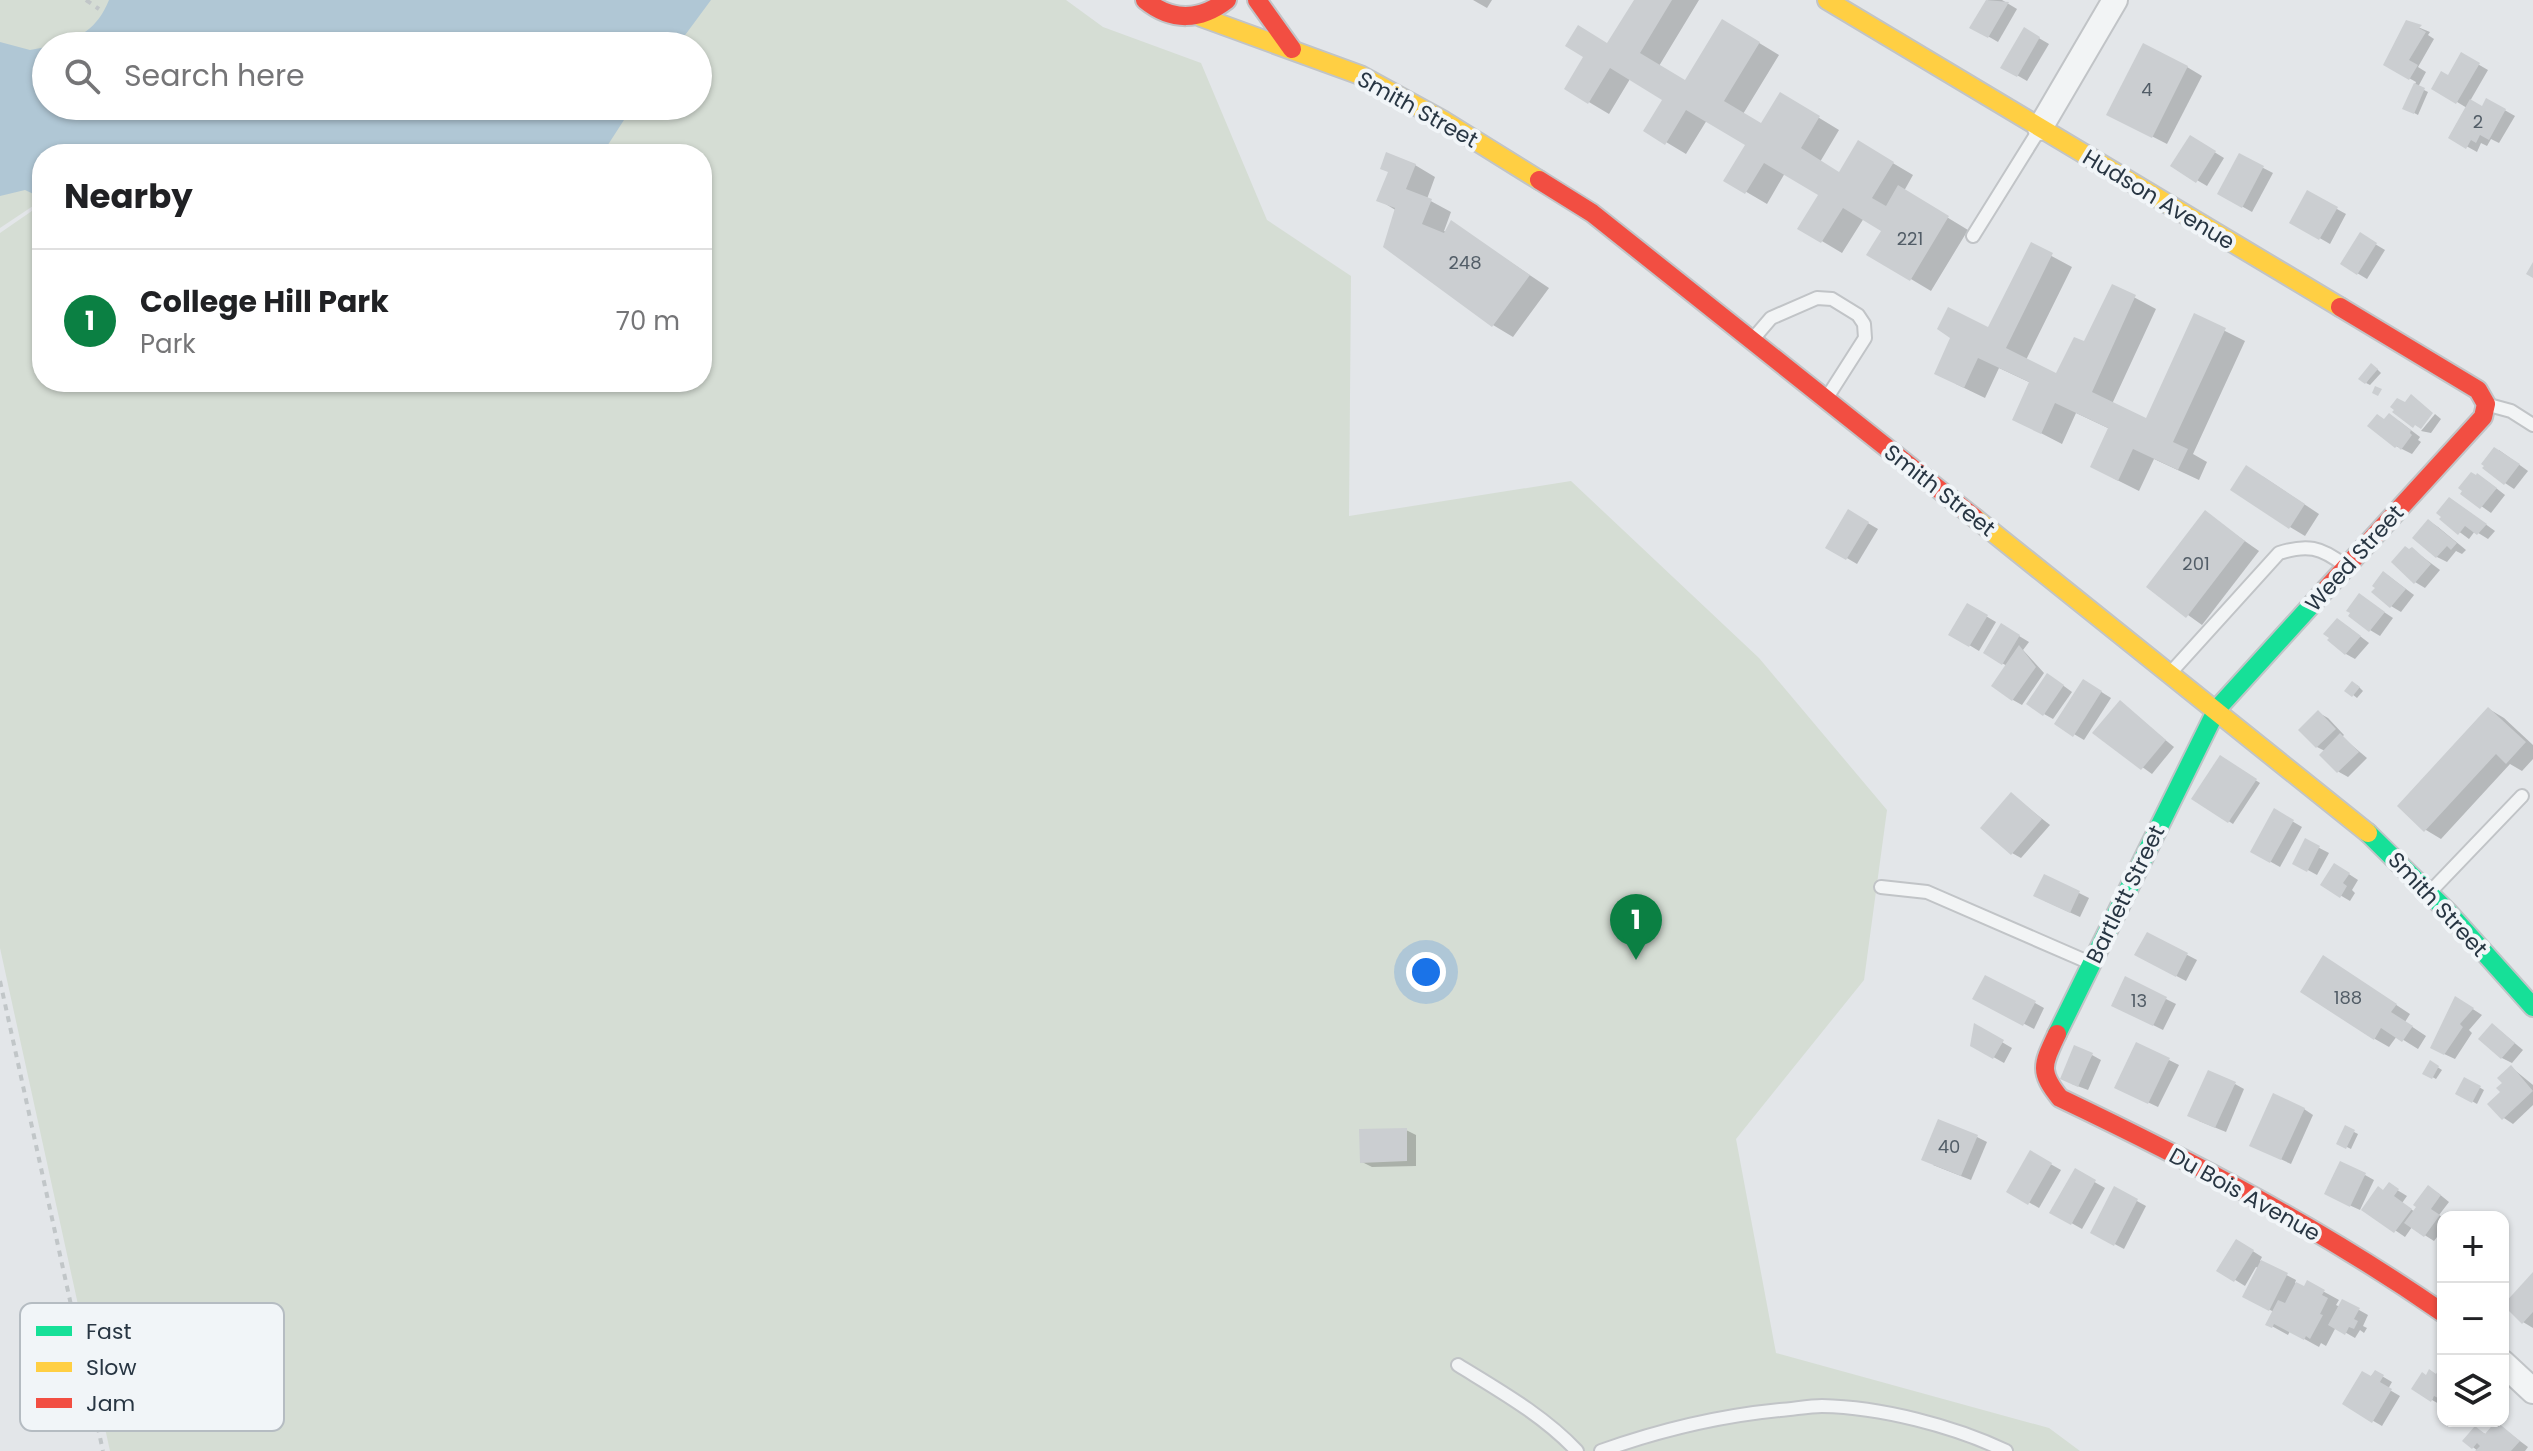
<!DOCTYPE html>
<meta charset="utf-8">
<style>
body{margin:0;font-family:Poppins,sans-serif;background:#f6f6f6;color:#202124}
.controls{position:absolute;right:24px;bottom:24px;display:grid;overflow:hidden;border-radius:16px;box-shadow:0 2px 6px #0004}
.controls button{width:72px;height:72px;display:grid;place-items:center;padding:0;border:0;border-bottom:2px solid #e0e0e0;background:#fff;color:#202124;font:40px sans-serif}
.you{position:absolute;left:1426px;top:972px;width:28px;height:28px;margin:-20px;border:6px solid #fff;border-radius:50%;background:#1a73e8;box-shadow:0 0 0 12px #1a73e833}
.badge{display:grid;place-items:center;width:52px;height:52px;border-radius:50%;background:#0b8043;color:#fff;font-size:26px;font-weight:700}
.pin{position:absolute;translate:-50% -66px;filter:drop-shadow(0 2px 4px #0008)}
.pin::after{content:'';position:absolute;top:42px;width:28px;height:24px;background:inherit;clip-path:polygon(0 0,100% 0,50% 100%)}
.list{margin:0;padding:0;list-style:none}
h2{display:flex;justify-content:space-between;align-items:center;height:104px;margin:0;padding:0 32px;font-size:34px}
h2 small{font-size:26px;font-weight:400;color:#757577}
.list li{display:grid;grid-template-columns:52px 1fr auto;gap:24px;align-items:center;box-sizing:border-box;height:144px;padding:0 32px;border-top:2px solid #e0e0e0}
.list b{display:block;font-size:30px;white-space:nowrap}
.list p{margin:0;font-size:26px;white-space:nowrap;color:#757577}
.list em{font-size:26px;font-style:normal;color:#757577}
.icon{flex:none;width:44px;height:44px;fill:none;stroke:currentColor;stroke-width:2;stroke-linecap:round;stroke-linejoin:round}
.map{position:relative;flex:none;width:2533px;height:1451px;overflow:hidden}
.search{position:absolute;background:#fff;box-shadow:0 2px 6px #0004;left:32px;top:32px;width:680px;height:88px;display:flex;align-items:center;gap:20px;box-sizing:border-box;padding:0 28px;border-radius:44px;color:#757577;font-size:30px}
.panel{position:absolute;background:#fff;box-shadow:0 2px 6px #0004;left:32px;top:144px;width:680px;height:248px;border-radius:32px}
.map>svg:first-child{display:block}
.green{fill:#d5ddd4;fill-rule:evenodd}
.water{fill:#b0c7d5}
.shadow{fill:#0003}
.building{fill:#cbced1}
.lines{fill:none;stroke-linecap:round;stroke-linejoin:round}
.lane-casing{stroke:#c1c4c7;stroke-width:16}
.street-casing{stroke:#c1c4c7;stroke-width:28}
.fast-casing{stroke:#c1c4c7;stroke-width:22}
.slow-casing{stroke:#c1c4c7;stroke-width:22}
.jam-casing{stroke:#c1c4c7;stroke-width:22}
.path{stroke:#c1c6c8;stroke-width:4;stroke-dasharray:6 6;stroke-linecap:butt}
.lane{stroke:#f2f4f5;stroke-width:12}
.street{stroke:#f2f4f5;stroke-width:24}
.fast{stroke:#16e098;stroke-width:18}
.slow{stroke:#ffcf43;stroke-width:18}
.jam{stroke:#f24e42;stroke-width:18}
.labels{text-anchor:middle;stroke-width:8;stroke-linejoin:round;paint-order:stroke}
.number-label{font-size:18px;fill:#525d67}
.street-label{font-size:22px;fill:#283643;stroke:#f1f5f8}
.key{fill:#f1f5f8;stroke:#b5bcc2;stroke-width:2}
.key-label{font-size:22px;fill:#283643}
</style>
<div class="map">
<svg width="2533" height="1451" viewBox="0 0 2533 1451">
<rect width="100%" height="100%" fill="#e3e6e9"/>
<path class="green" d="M0,0h1066l37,27 98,36 66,157 84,56 -2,240 222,-35 188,177 128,152 -23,170 -128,159 40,214 273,75 31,23h-1970l-110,-503v-715l42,-29v178h660v-228h-660v46l-42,28zM46,46h652v60h-652z"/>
<g class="water">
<path d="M109,0h602l-34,46h-628c31,-7 48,-17 60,-46z"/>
<polygon points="0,42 30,50 46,47 46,106 633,106 602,154 42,154 42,198 25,190 0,196"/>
</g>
<g class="shadow">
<polygon points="1473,0 1492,0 1487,8"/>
<polygon points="1636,0 1699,0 1659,66 1686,83 1723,21 1779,55 1743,114 1762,125 1780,94 1839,130 1820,162 1840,174 1859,143 1913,175 1904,191 1968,230 1931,291 1869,254 1884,230 1864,218 1842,253 1800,228 1821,195 1785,173 1767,204 1726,180 1748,145 1707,120 1686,154 1646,130 1664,99 1630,79 1609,114 1567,89 1608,46"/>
<polygon points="1988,0 2002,0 2017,9 1998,42 1972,27"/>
<polygon points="2408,23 2430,32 2428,35 2434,39 2418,67 2426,72 2418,87 2428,92 2418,115 2405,108 2416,82 2386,65"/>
<polygon points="2025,30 2049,44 2027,81 2003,67"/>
<polygon points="2462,55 2488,70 2470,101 2483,109 2487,100 2515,116 2499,143 2491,139 2487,146 2481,143 2477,152 2450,137 2467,108 2434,88 2449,77"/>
<polygon points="2187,67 2202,76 2167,144 2124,122"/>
<polygon points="2190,137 2224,158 2207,186 2173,166"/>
<polygon points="2240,156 2273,173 2252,212 2220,194"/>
<polygon points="1415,165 1435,177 1427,199 1451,212 1444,231 1447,232 1452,223 1549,288 1513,337 1493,325 1397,211 1379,200"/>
<polygon points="2308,193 2346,214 2330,244 2292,222"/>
<polygon points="2360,235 2385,250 2367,279 2342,264"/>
<polygon points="2031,245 2072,267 2026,360 2057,376 2085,344 2113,286 2156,309 2112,404 2146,420 2195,316 2245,341 2193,454 2207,462 2199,480 2154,459 2139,491 2113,478 2110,429 2076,413 2062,444 2014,419 2031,383 1999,368 1985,398 1956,384 1989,330"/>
<polygon points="2376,368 2381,373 2370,385 2366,383"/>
<polygon points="2435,414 2441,419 2431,433 2421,431"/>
<polygon points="2384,420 2399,421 2420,437 2418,440 2421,442 2412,454 2396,446"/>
<polygon points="2499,450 2528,471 2514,489 2505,483"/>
<polygon points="2262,476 2319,514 2305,536 2290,527"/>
<polygon points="2487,481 2505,495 2491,513 2463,493"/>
<polygon points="2459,505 2495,531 2488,539 2475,531 2469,539 2442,519"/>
<polygon points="1849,512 1878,529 1857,564 1828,547"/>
<polygon points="2205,513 2259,551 2202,625 2149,587"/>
<polygon points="2429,521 2438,527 2466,550 2462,554 2456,551 2447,562 2437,557"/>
<polygon points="2412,549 2440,570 2425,588 2415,582 2410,551"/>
<polygon points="2386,574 2414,595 2401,612 2391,606"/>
<polygon points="2369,602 2393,618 2380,636 2370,630"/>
<polygon points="1967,605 1996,622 1979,651 1951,634"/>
<polygon points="2001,625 2029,642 2023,650 2044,673 2022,705 2013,700 2007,666 1985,653"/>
<polygon points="2347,626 2369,643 2355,659 2346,654"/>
<polygon points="2057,681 2072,692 2053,719 2044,714"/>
<polygon points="2084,681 2111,698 2084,740 2057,724"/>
<polygon points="2357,685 2363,691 2357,698 2347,690"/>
<polygon points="2120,703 2174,747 2152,774 2095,733"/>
<polygon points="2489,709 2504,718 2533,745 2533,759 2522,771 2510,764 2441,839 2426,830 2400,806"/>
<polygon points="2319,713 2328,718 2344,735 2342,737 2367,758 2348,777 2339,772 2322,755 2325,751 2317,747"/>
<polygon points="2221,758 2260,783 2233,824 2194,798"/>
<polygon points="2011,794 2050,825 2021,858 2012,853"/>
<polygon points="2275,811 2302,827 2280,867 2253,852"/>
<polygon points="2306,841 2329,853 2317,875 2295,863"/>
<polygon points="2335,865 2358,880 2352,890 2355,893 2350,901 2323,885"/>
<polygon points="2045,876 2089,898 2080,917 2045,901"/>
<polygon points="2147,934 2197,960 2186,981 2146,960"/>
<polygon points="2339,967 2410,1014 2405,1022 2426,1036 2418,1049 2397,1036 2389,1047 2375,1039"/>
<polygon points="2126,979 2176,1004 2163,1030 2123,1010"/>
<polygon points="1975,998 2035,1003 2044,1008 2034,1029"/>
<polygon points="2465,1004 2482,1015 2469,1030 2472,1033 2455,1059 2442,1053"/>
<polygon points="2493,1025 2523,1050 2512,1063 2502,1058"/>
<polygon points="1983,1031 2012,1048 2004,1063 1972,1045"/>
<polygon points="2092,1055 2101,1060 2088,1090 2072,1084"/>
<polygon points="2169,1060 2179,1065 2158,1107 2126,1092"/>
<polygon points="2431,1063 2442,1070 2436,1079 2425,1073"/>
<polygon points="2511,1067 2533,1085 2533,1105 2513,1124 2504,1118 2503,1092"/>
<polygon points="2465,1079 2484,1090 2477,1104 2458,1093"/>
<polygon points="2235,1084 2244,1089 2226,1132 2199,1121"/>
<polygon points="2304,1109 2313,1115 2291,1164 2261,1150"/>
<polygon points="2346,1128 2358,1134 2351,1149 2339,1143"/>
<polygon points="1406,1130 1416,1135 1416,1166 1372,1167 1362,1162"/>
<polygon points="1977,1137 1987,1142 1971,1180 1933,1165"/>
<polygon points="2031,1153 2061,1170 2039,1208 2009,1191"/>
<polygon points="2075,1171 2105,1188 2082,1229 2052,1212"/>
<polygon points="2365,1175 2374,1180 2360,1210 2336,1199"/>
<polygon points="2389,1185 2407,1196 2402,1203 2415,1212 2438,1193 2449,1202 2439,1215 2443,1218 2443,1229 2434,1241 2412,1227 2405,1237 2364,1209"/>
<polygon points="2115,1189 2146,1206 2124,1249 2092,1232"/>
<polygon points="2237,1241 2262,1257 2260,1261 2296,1280 2295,1283 2305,1289 2308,1283 2339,1300 2336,1305 2340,1307 2343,1301 2368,1315 2363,1326 2367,1328 2364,1333 2360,1330 2355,1338 2336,1327 2326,1346 2321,1343 2319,1347 2290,1331 2288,1335 2268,1324 2274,1312 2245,1297 2259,1268 2256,1267 2245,1286 2219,1270"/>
<polygon points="2533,1275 2533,1328 2523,1322"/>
<polygon points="2442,1367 2443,1402 2441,1405 2432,1400 2437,1376"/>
<polygon points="2375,1372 2392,1382 2388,1389 2400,1396 2382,1426 2344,1404"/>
<polygon points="2497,1424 2528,1447 2525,1451 2478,1451 2465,1441 2475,1428 2487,1435"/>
</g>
<g class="building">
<polygon points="1634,0 1672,0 1640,53 1685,80 1722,19 1760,42 1724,101 1761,123 1780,92 1820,116 1801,148 1839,172 1858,140 1894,162 1872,198 1886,206 1898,185 1949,216 1910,281 1866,255 1881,231 1843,208 1821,243 1797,229 1818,195 1764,163 1745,194 1723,181 1745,145 1686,110 1665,145 1643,131 1662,100 1610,68 1588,104 1564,89 1583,57 1565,46 1578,25 1607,43"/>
<polygon points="1986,0 2009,2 1988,38 1969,28"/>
<polygon points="2406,20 2422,25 2419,28 2426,32 2409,60 2418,65 2409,80 2383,65"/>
<polygon points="2024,27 2040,37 2017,77 2000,68"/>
<polygon points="2143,43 2188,66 2152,138 2106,115"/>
<polygon points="2461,52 2480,63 2456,104 2431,89 2441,71 2448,75"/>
<polygon points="2414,83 2425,88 2414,114 2402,109"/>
<polygon points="2486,98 2506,109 2489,140 2480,135 2476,143 2471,140 2466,149 2448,138 2470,99 2482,106"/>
<polygon points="2190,135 2216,151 2196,183 2170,166"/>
<polygon points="1386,152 1416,164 1406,189 1432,199 1422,224 1444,233 1451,220 1530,275 1492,327 1383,247 1395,208 1376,201 1388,172 1380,169"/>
<polygon points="2239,153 2264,166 2242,208 2217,194"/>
<polygon points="2307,190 2338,207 2319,240 2289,223"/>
<polygon points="2360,232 2377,243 2357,275 2340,264"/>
<polygon points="2031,242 2053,253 2006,348 2056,373 2074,337 2084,341 2112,284 2136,295 2092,392 2146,418 2194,313 2226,328 2173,442 2188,449 2178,470 2133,449 2118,481 2090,467 2108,428 2055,403 2041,434 2012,420 2029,382 1978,358 1964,388 1934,374 1950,338 1937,329 1948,307 1988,327"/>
<polygon points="2533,262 2533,278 2526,274"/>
<polygon points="2371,363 2378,369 2365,384 2358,379"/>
<polygon points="2375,386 2382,389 2378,396 2372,393"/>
<polygon points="2411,394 2433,413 2421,429 2415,425 2413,428 2392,412 2394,410 2390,407 2397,398 2405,402"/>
<polygon points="2389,413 2411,430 2410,433 2412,435 2401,450 2397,446 2395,448 2367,426 2377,414 2384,419"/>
<polygon points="2494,447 2520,464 2504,485 2482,468 2484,466 2481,464"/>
<polygon points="2246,465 2305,504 2289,529 2230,490"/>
<polygon points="2471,472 2476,475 2477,473 2497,488 2480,509 2460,494 2462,491 2458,488"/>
<polygon points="2449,497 2487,524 2477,535 2465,526 2458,535 2439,519 2441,517 2436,513"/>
<polygon points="1848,509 1869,522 1846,560 1825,548"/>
<polygon points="2205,510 2245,541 2186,618 2146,587"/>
<polygon points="2428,519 2457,543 2451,550 2447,546 2436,558 2412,538"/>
<polygon points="2405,546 2409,549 2412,547 2431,564 2414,584 2391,562"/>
<polygon points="2383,571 2406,589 2390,608 2371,592 2375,588 2372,586"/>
<polygon points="2359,593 2385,612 2369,632 2348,616 2350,613 2346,611"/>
<polygon points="1967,603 1988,615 1969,647 1948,635"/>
<polygon points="2337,618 2361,636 2345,655 2327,640 2329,638 2323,634"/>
<polygon points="2001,623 2020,635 2002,665 1983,653"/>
<polygon points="2019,645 2036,667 2012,701 1991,686"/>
<polygon points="2047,673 2064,685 2043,716 2026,704"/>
<polygon points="2083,679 2102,691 2073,737 2054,724"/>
<polygon points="2352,681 2360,687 2352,697 2344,691"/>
<polygon points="2120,700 2166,740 2141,770 2092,733"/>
<polygon points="2488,707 2526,742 2506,764 2496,754 2424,832 2397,806"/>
<polygon points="2318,710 2336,729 2316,748 2298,730"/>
<polygon points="2340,733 2359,752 2337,773 2319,755"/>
<polygon points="2220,755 2257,779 2228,823 2191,799"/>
<polygon points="2011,792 2042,819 2011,855 1980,828"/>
<polygon points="2274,808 2294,820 2270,863 2250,852"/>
<polygon points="2305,838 2320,846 2307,872 2292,864"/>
<polygon points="2334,863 2350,873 2343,883 2347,886 2340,898 2320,885"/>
<polygon points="2044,874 2080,891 2070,913 2033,896"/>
<polygon points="2147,932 2188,953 2176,977 2134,955"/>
<polygon points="2323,955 2397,1004 2391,1012 2413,1026 2402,1042 2381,1028 2374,1040 2300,992"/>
<polygon points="1985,975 2036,1001 2023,1026 1972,999"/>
<polygon points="2125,976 2167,997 2153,1026 2111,1006"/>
<polygon points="2455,996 2474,1008 2460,1024 2463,1027 2444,1055 2430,1048"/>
<polygon points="1974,1023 2004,1040 1993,1059 1970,1046"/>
<polygon points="2492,1023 2515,1043 2501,1059 2478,1039"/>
<polygon points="2136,1042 2170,1058 2148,1104 2114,1088"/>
<polygon points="2074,1045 2093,1053 2078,1087 2060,1079"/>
<polygon points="2430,1060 2439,1066 2432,1079 2422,1074"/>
<polygon points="2511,1065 2533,1091 2502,1120 2487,1104 2500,1092 2496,1088 2502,1083 2497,1078"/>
<polygon points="2208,1070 2236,1082 2215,1128 2187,1116"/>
<polygon points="2464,1077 2481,1086 2472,1103 2455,1094"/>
<polygon points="2273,1093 2305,1108 2281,1160 2249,1146"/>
<polygon points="1938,1119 1978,1135 1961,1176 1921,1160"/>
<polygon points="2345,1125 2355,1130 2346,1149 2336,1144"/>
<polygon points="1407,1128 1407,1161 1360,1163 1359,1129"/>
<polygon points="2030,1150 2052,1163 2028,1205 2006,1192"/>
<polygon points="2340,1161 2366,1173 2350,1207 2324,1194"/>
<polygon points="2075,1168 2096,1180 2071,1225 2049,1213"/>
<polygon points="2389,1182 2399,1189 2394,1196 2412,1209 2394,1233 2361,1210 2378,1186 2383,1190"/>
<polygon points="2428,1185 2441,1195 2431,1209 2440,1215 2424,1237 2404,1223 2416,1207 2413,1205"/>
<polygon points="2114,1186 2138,1199 2114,1246 2090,1233"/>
<polygon points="2236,1239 2254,1250 2234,1282 2216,1271"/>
<polygon points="2261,1260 2288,1273 2269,1311 2242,1297"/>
<polygon points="2533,1272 2533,1312 2522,1324 2503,1305"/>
<polygon points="2307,1280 2325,1290 2322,1295 2328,1298 2320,1314 2323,1315 2310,1339 2306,1336 2304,1340 2274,1324 2272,1328 2265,1325 2278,1300 2285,1303 2296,1282 2304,1286"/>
<polygon points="2342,1299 2360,1308 2354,1319 2358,1321 2354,1329 2349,1327 2345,1335 2328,1325"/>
<polygon points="2443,1363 2442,1400 2434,1396 2431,1402 2411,1389 2422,1372 2426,1375 2429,1369 2436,1374"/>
<polygon points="2375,1370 2384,1375 2380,1382 2392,1389 2372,1423 2342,1404 2362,1371 2371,1376"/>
<polygon points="2496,1421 2520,1441 2511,1451 2475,1451 2480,1446 2477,1443 2472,1449 2462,1441 2475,1426 2485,1434"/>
</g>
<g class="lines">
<defs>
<g id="lane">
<polyline points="1973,236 2039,130"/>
<polyline points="1753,339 1771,318 1817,298 1832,299 1858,315 1864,324 1865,338 1828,396"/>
<polyline points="2489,405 2511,411 2533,425"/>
<path d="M2173,670l106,-117c28,-9 42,-6 65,12"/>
<polyline points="1881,887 1927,892 2088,962"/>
<polyline points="2430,892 2522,796"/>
<path d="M1458,1365c42,26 85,50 119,86"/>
<path d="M1601,1451c59,-21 117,-35 179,-41 14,-1 29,-4 42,-4 58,1 132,20 184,45"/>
</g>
<g id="street">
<polyline points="2040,128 2115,0"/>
<polyline points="2503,1363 2533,1391"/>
</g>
<g id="fast">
<polyline points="2368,833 2448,912 2533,1007"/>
<polyline points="2057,1034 2217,709 2326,589"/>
</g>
<g id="slow">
<polyline points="1827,0 2340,307"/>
<polyline points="1201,17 1360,75 1444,121 1539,180"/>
<polyline points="1975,518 2368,833"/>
</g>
<g id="jam">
<path d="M1145,0c27,22 55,21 82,0"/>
<polyline points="1257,0 1292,49"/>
<polyline points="1539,180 1592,213 1975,518"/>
<polyline points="2326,589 2483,417 2486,404 2478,390 2340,307"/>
<path d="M2057,1034c-14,30 -19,37 3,64 132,63 262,131 383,215"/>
</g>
</defs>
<use href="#lane" class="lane-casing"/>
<use href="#street" class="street-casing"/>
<use href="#fast" class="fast-casing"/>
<use href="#slow" class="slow-casing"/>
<use href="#jam" class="jam-casing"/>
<g class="path">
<polyline points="86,0 99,9"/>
<polyline points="0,981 103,1451"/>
</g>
<use href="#lane" class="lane"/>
<use href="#street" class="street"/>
<use href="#fast" class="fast"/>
<use href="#slow" class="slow"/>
<use href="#jam" class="jam"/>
</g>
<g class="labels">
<g class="number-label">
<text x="2147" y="96">4</text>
<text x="2478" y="128">2</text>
<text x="1910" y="245">221</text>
<text x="1465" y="269">248</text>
<text x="2196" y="570">201</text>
<text x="2348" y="1004">188</text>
<text x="2139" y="1007">13</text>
<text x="1949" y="1153">40</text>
</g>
<g class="street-label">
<text transform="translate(1418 109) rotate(29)" y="8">Smith Street</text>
<text transform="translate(2159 199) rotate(31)" y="8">Hudson Avenue</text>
<text transform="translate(1940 490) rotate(38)" y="8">Smith Street</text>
<text transform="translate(2354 558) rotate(-48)" y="8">Weed Street</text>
<text transform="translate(2125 894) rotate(-64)" y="8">Bartlett Street</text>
<text transform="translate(2438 904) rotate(47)" y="8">Smith Street</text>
<text transform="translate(2245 1194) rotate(29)" y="8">Du Bois Avenue</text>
</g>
</g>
<rect x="20" y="1303" width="264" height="128" rx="12" class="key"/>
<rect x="36" y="1326" width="36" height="10" fill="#16e098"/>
<rect x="36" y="1362" width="36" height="10" fill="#ffcf43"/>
<rect x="36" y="1398" width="36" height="10" fill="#f24e42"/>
<g class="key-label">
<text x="86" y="1339">Fast</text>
<text x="86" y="1375">Slow</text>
<text x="86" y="1411">Jam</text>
</g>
</svg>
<div class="controls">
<button>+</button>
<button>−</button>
<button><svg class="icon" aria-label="layers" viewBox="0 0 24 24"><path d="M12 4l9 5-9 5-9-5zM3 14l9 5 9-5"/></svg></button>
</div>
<div class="you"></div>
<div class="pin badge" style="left:1636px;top:960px">1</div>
<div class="search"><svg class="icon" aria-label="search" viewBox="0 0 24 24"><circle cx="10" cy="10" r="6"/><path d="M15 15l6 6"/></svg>Search here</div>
<section class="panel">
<h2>Nearby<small></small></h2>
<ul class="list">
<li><span class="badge">1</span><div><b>College Hill Park</b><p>Park</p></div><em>70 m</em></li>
</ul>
</section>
</div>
